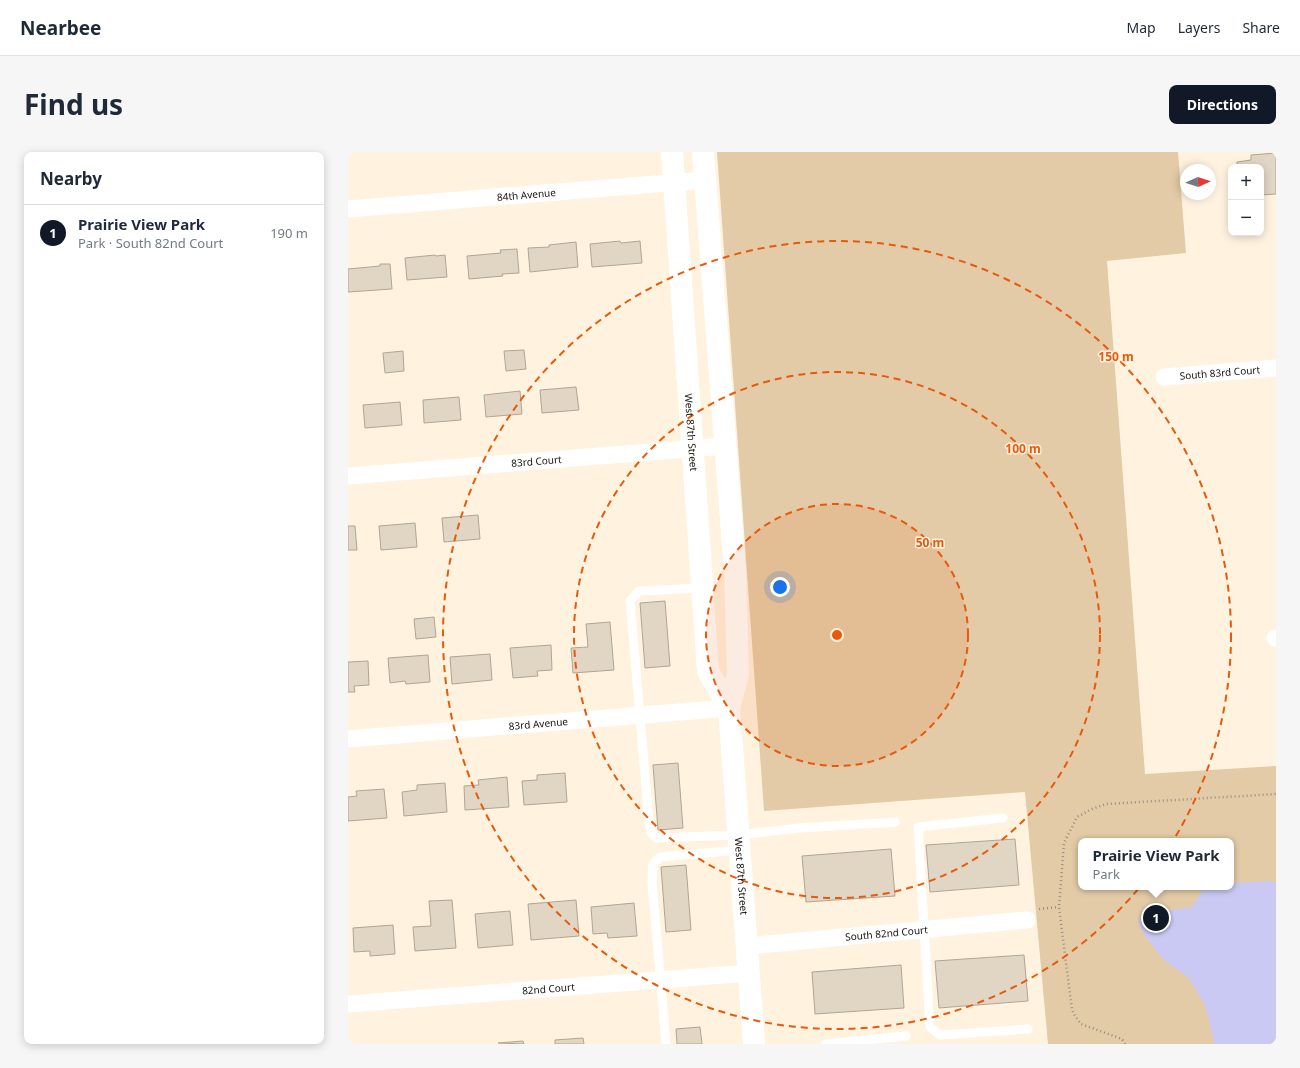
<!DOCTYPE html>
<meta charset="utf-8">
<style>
body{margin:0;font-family:"Noto Sans",sans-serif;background:#f6f6f7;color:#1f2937}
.controls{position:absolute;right:12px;top:12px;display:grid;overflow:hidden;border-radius:8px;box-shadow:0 2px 10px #0003}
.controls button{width:36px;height:36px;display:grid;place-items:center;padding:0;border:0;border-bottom:1px solid #e0e1e3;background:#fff;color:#1f2937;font:20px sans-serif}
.compass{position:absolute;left:832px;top:12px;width:36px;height:36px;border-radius:50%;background:#fff;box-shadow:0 2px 10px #0003;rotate:87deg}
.you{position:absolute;left:432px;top:435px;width:14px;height:14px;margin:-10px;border:3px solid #fff;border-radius:50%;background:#1a73e8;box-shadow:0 0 0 6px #1a73e833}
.badge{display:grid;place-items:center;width:26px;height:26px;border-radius:50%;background:#111827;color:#fff;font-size:13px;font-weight:700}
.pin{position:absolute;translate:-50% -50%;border:2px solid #fff;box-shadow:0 1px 4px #0006}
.popup{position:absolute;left:730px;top:686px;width:156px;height:52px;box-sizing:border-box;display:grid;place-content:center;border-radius:8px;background:#fff;filter:drop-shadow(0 1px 3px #0005);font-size:13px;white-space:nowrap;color:#747a83}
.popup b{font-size:15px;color:#1f2937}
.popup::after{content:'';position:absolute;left:50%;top:100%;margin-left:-8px;border:8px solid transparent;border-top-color:#fff}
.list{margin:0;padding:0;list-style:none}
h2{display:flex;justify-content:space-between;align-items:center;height:52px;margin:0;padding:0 16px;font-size:17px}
h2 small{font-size:13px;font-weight:400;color:#747a83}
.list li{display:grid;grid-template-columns:26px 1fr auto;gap:12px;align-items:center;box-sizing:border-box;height:56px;padding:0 16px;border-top:1px solid #e0e1e3}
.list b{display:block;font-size:15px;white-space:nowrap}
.list p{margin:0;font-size:13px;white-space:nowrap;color:#747a83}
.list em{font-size:13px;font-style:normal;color:#747a83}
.map{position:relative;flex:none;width:928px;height:892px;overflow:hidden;border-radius:8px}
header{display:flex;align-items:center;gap:24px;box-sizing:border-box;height:56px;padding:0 20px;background:#fff;border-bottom:1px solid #e0e1e3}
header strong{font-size:19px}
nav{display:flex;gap:22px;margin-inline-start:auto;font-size:14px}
.intro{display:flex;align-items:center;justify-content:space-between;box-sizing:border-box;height:96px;padding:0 24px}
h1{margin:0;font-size:28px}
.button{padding:10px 18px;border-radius:8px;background:#111827;color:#fff;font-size:14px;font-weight:700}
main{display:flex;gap:24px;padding:0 24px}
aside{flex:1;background:#fff;border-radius:8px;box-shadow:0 2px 10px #0003}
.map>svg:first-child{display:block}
.green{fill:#e3cba7;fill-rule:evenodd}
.water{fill:#cac9f3}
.building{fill:#e1d5c3;stroke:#b0a594}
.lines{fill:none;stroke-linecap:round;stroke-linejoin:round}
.path{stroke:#978f81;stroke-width:2.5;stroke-dasharray:1 3;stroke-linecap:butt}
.service{stroke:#fff;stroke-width:9}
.minor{stroke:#fff;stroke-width:17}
.secondary{stroke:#fff;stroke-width:22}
.ring{fill:none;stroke:#e8590c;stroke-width:2;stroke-dasharray:7 5}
.labels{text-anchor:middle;stroke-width:3;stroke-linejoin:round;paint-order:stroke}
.street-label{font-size:10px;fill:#16120b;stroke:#fff3e0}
.centre{fill:#e8590c;stroke:#fff3e0;stroke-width:2}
.ring-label{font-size:12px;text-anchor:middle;font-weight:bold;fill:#e8590c;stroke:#fff3e0;stroke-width:3;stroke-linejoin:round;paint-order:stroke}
</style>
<header>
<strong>Nearbee</strong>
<nav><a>Map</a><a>Layers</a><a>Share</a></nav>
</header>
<div class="intro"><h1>Find us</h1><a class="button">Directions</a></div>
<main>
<aside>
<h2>Nearby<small></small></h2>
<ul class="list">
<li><span class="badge">1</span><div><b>Prairie View Park</b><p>Park · South 82nd Court</p></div><em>190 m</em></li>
</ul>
</aside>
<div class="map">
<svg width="928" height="892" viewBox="0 0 928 892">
<rect width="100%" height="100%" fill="#fff3e0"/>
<path class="green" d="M369,0h461l8,101 -79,8 38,513 131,-8v278h-228l-23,-252 -261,19zM733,689h150v46h-150z"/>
<polygon class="water" points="922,729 928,731 928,892 866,892 865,885 857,853 841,826 816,808 797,784 790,770 796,762 844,755 855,737 860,735 883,735 883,731"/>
<g class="building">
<polygon points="928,1 928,42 913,43 913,15 889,15 889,10 903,8 903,3"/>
<polygon points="272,89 273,91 292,89 294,111 244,115 242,92"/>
<polygon points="228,90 230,115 182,120 180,96 201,95 201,93"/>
<polygon points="169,97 171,121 154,122 155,124 121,127 119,104 153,101 152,98"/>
<polygon points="87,103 88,104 97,103 99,125 59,128 57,106"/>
<polygon points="32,112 42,112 44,137 0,140 0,117 32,114"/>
<polygon points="176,198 178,217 158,219 156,199"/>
<polygon points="55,199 56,219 37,221 35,201"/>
<polygon points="228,235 231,258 194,261 192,238"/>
<polygon points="172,239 174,262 138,265 136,243"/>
<polygon points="111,245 113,268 76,271 75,248"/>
<polygon points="52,250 54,273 17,276 15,253"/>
<polygon points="130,363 132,387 96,390 94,366"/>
<polygon points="67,371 69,395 33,398 31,374"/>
<polygon points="0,374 7,374 9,398 0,398"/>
<polygon points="317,449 322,514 297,516 292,451"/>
<polygon points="86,465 88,485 68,487 66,467"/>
<polygon points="262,470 266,518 225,521 223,496 240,495 238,472"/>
<polygon points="203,493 204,518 189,519 190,524 165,526 162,496"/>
<polygon points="142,502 144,528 104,532 102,505"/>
<polygon points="80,503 82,530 58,532 57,529 42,531 40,506"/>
<polygon points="20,509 21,533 6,534 7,540 0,540 0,510"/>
<polygon points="330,611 335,676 310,678 305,613"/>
<polygon points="217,621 219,650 176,653 174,629 189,628 189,623"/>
<polygon points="159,625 161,655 117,658 116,634 131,633 130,628"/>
<polygon points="97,631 99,660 56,664 54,640 69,638 69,633"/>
<polygon points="36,637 39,666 0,669 0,645 9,644 8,639"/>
<polygon points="667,687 671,733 582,740 578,693"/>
<polygon points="543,697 547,744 458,750 454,704"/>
<polygon points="338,713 343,778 318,780 313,715"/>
<polygon points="104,748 108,796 67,799 65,775 83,774 81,749"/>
<polygon points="228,748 231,784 183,788 180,752"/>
<polygon points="286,751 289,784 260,786 259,781 245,782 243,755"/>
<polygon points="162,759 165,793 130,796 127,762"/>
<polygon points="45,773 47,802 22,804 22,799 6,800 5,776"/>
<polygon points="676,803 680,849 591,856 587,809"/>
<polygon points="553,813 556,856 467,862 464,820"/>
<polygon points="352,875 354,892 329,892 328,877"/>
<polygon points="235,886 236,892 207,892 207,888"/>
<polygon points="175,889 176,892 150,891"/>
</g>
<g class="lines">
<g class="path">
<polyline points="691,757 711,755"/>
<polyline points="777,892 774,887 733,872 727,864 724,858 711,755 716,691 729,665 744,657 758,652 928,642"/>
</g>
<g class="service">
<polyline points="354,436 291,439 282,449 301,669 303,680 308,686 390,683 452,676 547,670"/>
<polyline points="655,666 570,675 582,875 592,883 680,877"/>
<polyline points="318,892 304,730 305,712 312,705 391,698"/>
<polyline points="477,892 558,884"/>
</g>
<g class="minor">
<path id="s1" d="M0,57l357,-29"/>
<path id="s2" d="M816,225l112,-9"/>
<path id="s3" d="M0,324l377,-30"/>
<polyline points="927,486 928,486"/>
<path id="s4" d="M0,587l381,-31"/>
<path id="s5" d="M399,794l280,-26"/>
<path id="s6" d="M0,852l401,-31"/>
</g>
<g class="secondary">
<path id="s7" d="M324,0l36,519 21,37"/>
<path id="s8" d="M355,0l32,420 3,102 -9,34 25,336"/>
</g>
</g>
<circle cx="489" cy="483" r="131" fill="#e8590c" fill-opacity=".12"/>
<g class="ring">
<circle cx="489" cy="483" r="131"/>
<circle cx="489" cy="483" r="263"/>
<circle cx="489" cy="483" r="394"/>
</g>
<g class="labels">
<g class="street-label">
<text dy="4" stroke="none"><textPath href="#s1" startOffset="179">84th Avenue</textPath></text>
<text dy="4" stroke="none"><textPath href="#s2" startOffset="56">South 83rd Court</textPath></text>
<text dy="4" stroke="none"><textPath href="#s7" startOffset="281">West 87th Street</textPath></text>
<text dy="4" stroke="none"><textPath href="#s3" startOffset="189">83rd Court</textPath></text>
<text dy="4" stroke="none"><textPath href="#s4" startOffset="191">83rd Avenue</textPath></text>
<text dy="4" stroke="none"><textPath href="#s8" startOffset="727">West 87th Street</textPath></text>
<text dy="4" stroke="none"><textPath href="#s5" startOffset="140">South 82nd Court</textPath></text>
<text dy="4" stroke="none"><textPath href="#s6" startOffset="201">82nd Court</textPath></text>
</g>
</g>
<circle cx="489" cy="483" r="6" class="centre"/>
<g class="ring-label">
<text x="768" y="209">150 m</text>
<text x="675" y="301">100 m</text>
<text x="582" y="395">50 m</text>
</g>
</svg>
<div class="controls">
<button>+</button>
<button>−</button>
</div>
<svg class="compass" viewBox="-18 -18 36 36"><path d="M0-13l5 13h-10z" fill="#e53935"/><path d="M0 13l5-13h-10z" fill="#747a83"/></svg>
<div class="you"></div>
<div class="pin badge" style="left:808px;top:766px">1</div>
<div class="popup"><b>Prairie View Park</b>Park</div>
</div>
</main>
